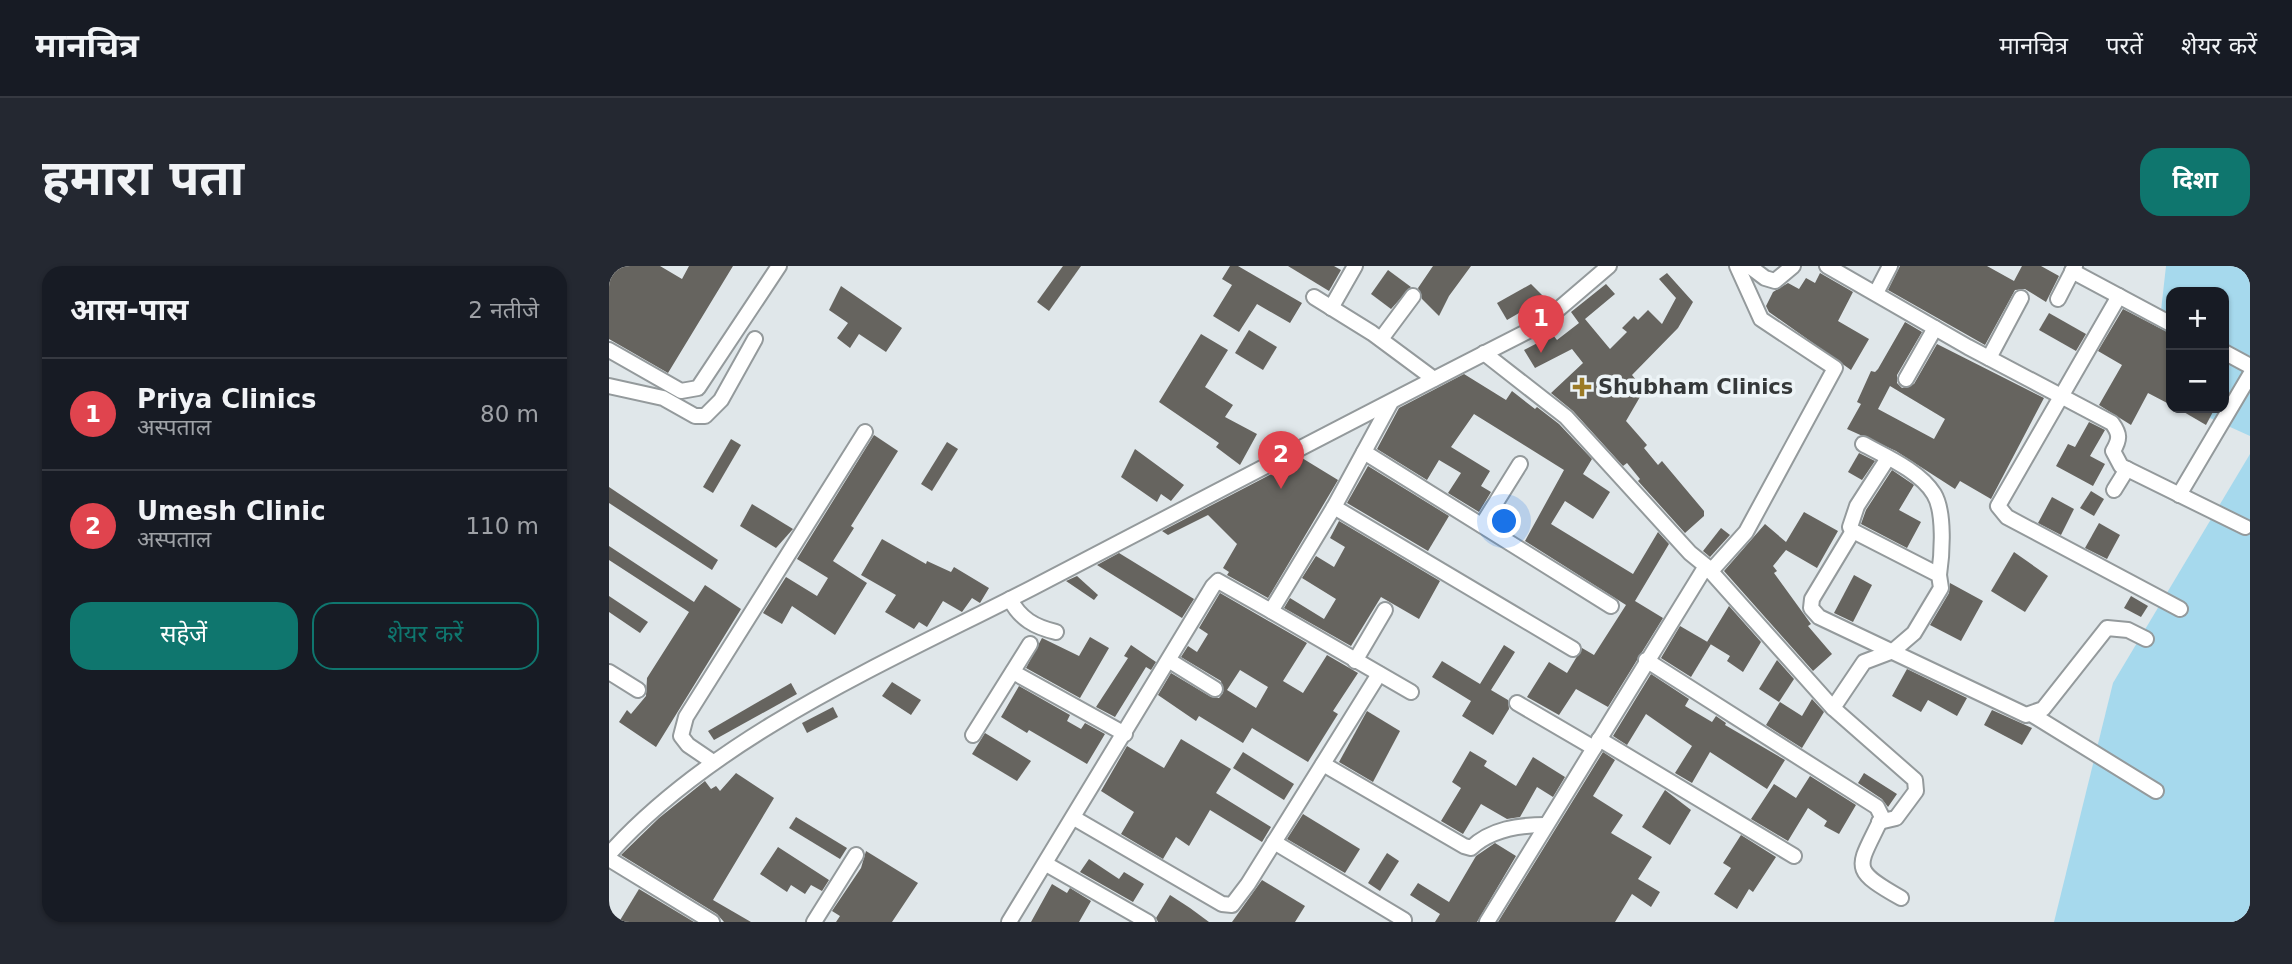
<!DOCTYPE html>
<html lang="hi">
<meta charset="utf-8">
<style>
body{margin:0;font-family:"DejaVu Sans","Noto Sans Devanagari",sans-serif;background:#242831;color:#f1f3f6}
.controls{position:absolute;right:21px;top:21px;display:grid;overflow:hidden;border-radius:14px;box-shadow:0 2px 5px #0004}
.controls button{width:63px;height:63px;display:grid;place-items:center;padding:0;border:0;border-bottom:2px solid #363941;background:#171b24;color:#f1f3f6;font:35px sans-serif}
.you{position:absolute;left:896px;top:256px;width:24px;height:24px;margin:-18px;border:5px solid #fff;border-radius:50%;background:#1a73e8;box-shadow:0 0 0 10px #1a73e833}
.badge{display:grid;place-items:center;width:46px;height:46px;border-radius:50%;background:#0f766e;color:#fff;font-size:23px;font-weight:700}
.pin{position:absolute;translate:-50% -58px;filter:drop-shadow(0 2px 4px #0008)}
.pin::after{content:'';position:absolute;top:37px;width:24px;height:21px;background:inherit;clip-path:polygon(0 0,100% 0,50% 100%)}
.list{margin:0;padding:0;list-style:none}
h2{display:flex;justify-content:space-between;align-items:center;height:91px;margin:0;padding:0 28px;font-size:30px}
h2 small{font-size:23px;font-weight:400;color:#9ea1a6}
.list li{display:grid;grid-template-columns:46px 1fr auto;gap:21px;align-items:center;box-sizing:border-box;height:112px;padding:0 28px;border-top:2px solid #363941}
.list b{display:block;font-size:26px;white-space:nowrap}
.list p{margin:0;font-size:23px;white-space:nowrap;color:#9ea1a6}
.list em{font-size:23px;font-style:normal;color:#9ea1a6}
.actions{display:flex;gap:14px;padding:21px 28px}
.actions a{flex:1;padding:16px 0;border:2px solid #0f766e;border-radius:21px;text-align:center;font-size:24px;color:#0f766e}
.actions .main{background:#0f766e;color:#fff}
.map{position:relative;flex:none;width:1641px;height:656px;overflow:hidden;border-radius:21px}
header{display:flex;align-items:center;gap:42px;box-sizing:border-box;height:98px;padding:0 35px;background:#171b24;border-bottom:2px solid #363941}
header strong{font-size:33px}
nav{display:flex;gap:38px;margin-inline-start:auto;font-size:24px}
.intro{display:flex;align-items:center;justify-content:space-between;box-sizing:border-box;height:168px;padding:0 42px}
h1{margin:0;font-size:49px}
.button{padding:18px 32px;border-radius:21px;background:#0f766e;color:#fff;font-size:24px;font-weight:700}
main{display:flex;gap:42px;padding:0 42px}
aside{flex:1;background:#171b24;border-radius:21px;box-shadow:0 2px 5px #0004}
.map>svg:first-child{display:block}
.green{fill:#a6d9ed}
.building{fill:#66645f;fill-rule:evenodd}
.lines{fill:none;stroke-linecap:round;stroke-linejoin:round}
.minor-casing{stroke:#949a9c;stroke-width:18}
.minor{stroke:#fff;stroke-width:14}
.poi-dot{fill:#9c7b26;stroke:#edf4f7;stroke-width:2.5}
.labels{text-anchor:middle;stroke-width:7;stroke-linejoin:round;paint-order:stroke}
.poi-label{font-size:21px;font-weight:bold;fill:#353839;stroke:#edf4f7;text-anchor:start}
</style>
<header>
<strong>मानचित्र</strong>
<nav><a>मानचित्र</a><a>परतें</a><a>शेयर करें</a></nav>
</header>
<div class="intro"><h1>हमारा पता</h1><a class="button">दिशा</a></div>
<main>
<aside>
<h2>आस-पास<small>2 नतीजे</small></h2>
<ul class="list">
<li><span class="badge" style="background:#e0444e">1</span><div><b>Priya Clinics</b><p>अस्पताल</p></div><em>80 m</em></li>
<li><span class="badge" style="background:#e0444e">2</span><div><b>Umesh Clinic</b><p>अस्पताल</p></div><em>110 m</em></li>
</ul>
<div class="actions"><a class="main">सहेजें</a><a>शेयर करें</a></div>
</aside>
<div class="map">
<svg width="1641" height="656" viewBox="0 0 1641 656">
<rect width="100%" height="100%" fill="#e0e7ea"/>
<g class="green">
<polygon points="1557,0 1641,0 1641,170 1579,142 1615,142 1615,26 1562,26 1562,134 1543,125"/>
<polygon points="1641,188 1641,656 1445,656 1504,417"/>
</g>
<g class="building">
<polygon points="5,0 51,0 73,13 80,0 124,0 59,107 0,73 0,8"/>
<polygon points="454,0 472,0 440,45 428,36"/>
<polygon points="621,0 629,0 693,37 681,57 648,38 630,66 604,50 623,19 613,13"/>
<polygon points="679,0 725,0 732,4 720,25"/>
<polygon points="824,0 862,0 840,30 830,50 813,33 809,22"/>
<polygon points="1291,0 1378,0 1405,15 1413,0 1432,0 1450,10 1437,36 1416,23 1406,24 1376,79 1279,24"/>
<polygon points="779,4 802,21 782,43 762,28"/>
<polygon points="1058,7 1084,36 1069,62 1023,109 1035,124 1017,155 1038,179 1035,182 1049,199 1053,195 1095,245 1095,250 1076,267 1029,215 1031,213 1018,197 1014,200 964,145 942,127 974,97 963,83 926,102 915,84 944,69 948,74 970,57 962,46 997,18 1006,28 976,53 1001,83 1018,66 1013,62 1025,50 1029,54 1039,44 1053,58 1067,32 1050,13"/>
<polygon points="1211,7 1244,26 1229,55 1260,73 1242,104 1160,46 1157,40 1164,26 1179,17 1190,23 1197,12 1206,17"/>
<polygon points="922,18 936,32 898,54 888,37"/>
<polygon points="232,20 293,62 277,86 250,68 241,82 228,72 239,57 220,44"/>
<polygon points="1514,43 1562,68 1562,139 1539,127 1522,159 1490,139 1513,99 1489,85"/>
<polygon points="1440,47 1477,68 1467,85 1430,64"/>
<path d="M1296,56l17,10 -25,43v8l5,5 12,-4 23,-40 107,54 -53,101 -31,-18 -5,8 -59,-38 -49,-22 14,-25 -4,-2 14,-31 4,1 3,-3zM1281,120l55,33 -11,20 -56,-30z"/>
<polygon points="640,64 668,81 654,104 626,87"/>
<polygon points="592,68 619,84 596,121 624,139 616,151 648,168 631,199 607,181 610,177 550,136"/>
<polygon points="855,108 897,134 903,125 926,143 928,141 950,158 983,193 974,208 1001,226 984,253 956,235 942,258 1024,308 1049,266 1060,278 1026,335 1054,352 999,441 967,423 950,449 918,431 940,396 958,407 973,382 985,389 1017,339 916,275 955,204 865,148 842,181 881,205 872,220 882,226 870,246 839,227 852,207 830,194 818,214 768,183 790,142"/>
<polygon points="1568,142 1606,142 1597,159"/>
<polygon points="1480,156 1496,164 1481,190 1496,198 1484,220 1447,200 1459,178 1466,181"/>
<polygon points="265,169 289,185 242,260 245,262 224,295 258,317 226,369 183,340 173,358 154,347 177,311 208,330 219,312 188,293"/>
<polygon points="122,173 132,179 104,227 94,221"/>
<polygon points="338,176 349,183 323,225 312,218"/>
<polygon points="526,183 575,219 562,235 552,228 548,236 512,211"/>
<polygon points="1250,187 1266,195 1253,214 1239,206"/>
<polygon points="693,192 729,214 659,332 618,309 620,306 614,302 628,278 599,249 559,269 553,265"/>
<polygon points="759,200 840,250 819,285 738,237"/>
<polygon points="1283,204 1305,219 1290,244 1312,256 1298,282 1252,258 1257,244"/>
<polygon points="0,221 109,294 103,304 0,237"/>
<polygon points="1482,225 1495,233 1485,250 1471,242"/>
<polygon points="1443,231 1465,243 1452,269 1429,257"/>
<polygon points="143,238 184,263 167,282 131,260"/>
<polygon points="1195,246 1229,265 1217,286 1208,302 1177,284 1164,300 1168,305 1165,307 1202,358 1199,360 1223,388 1204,405 1115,305 1156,258 1177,276"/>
<polygon points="730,255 831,315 810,353 772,331 742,380 675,342 681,332 715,353 727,333 693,312 707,290 725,301 736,281 721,272"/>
<polygon points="1490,257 1511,269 1498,293 1476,282"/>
<polygon points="1112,262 1121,269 1101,291 1094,285"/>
<polygon points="273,273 317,298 318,295 342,306 345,301 380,322 371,337 363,332 353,346 334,335 318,361 310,356 305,363 276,346 287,329 252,309"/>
<polygon points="0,280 85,336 96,319 132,343 47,481 10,456 18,444 22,448 37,430 38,412 80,346 0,294"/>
<polygon points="1405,286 1439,310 1416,346 1382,325"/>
<polygon points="510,287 585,333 573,352 488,299"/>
<polygon points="1245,309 1263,319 1244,356 1225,347"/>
<polygon points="468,310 489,329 485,334 457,315"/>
<polygon points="1341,317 1374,335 1352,375 1321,359 1340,327"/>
<path d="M611,327l87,50 -24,38 20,12 24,-38 31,18 -25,38 5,3 -30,48 -56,-34 -9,15 -44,-27 -3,5 -38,-26 13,-22 40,24 8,1 4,-5 -2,-12 -40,-24 7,-11 9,6 11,-18 -9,-6zM631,404l28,17 -12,21 -29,-18z"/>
<polygon points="0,330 39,356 31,367 0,346"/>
<polygon points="1522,330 1539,340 1532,351 1515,342"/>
<polygon points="1120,340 1152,376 1134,406 1118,395 1121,390 1098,376"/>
<polygon points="1071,360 1102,378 1082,411 1052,392"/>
<polygon points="481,371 500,382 471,432 417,402 433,372 470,390"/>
<polygon points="522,379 547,396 542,404 537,401 506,451 487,441 519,392 515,390"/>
<polygon points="895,379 906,386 882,424 899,434 900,443 884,469 853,450 862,435 823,411 833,395 871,418"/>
<polygon points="1168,394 1185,413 1170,436 1150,423"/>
<polygon points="1298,403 1358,432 1348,450 1319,434 1312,446 1283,430"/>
<polygon points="1042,408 1080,433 1076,440 1103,456 1107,450 1117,457 1116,459 1176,494 1158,523 1101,486 1083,517 1066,507 1083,480 1037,448 1018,479 1004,470"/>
<polygon points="283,416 312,434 302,449 273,430"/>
<polygon points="182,417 188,428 105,474 99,465"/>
<polygon points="410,420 461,449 458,455 472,463 476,457 496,468 478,498 420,464 418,467 392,451"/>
<polygon points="1203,433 1215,446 1193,482 1157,459 1171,436 1193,450"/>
<polygon points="224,441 229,451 198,467 193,457"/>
<polygon points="1383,444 1423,462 1413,479 1375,459"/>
<polygon points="758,445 791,465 764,516 730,496"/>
<polygon points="376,467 422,495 408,515 363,488"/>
<polygon points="572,473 622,503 607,527 662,561 653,576 601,544 580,580 567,571 554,593 512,568 525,546 492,525 518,480 555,502"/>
<polygon points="861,485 878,495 875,500 907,520 924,491 956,511 944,531 928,521 911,551 898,553 872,538 854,568 832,555 852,522 843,516"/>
<polygon points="634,486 685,518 675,534 624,502"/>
<polygon points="994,486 1006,494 984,530 1014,549 1002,567 1043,591 1029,613 1051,626 1042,641 1023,628 1006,656 889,656"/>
<polygon points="127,507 165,532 104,634 142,656 115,656 108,648 12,589 50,552 96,515 102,523 107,520 111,525"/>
<polygon points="1255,507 1288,528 1279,541 1273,533 1249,517"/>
<polygon points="1201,510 1247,539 1230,568 1215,560 1218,555 1199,542 1179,575 1142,553 1165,518 1187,532"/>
<polygon points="1056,524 1082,544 1061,579 1033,561"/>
<polygon points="694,548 751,583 736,607 678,573"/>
<polygon points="187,551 238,582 231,593 180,562"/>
<polygon points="1132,569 1167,591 1144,626 1140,623 1128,643 1105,628 1122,602 1114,597"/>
<polygon points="886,577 907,590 868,656 826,656 831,648 801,629 809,617 840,636 867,590"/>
<polygon points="169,581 220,614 213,625 202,619 196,628 182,619 178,626 151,608"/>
<polygon points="257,585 309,617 283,656 227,656 231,650 223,645 252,602"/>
<polygon points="778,587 790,595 771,625 759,617"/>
<polygon points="480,593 510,613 515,606 535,618 524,636 471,606"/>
<polygon points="653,614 696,640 686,656 623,656"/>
<polygon points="443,618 458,627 461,622 482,635 470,656 422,656"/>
<polygon points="30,623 85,656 10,656"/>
<polygon points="561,629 581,642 600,656 549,656 547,652"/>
</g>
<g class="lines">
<defs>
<g id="minor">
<polyline points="1140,0 1156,12 1166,15 1184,0"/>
<path d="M1218,0l141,81 144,76c8,11 8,16 1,28l8,15 124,61"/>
<polyline points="1463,5 1562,58"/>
<polyline points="1267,27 1281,0"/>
<polyline points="1510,30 1389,240 1398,251 1571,343"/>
<polyline points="705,31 763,67 825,113"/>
<polyline points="1449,33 1466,0"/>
<polyline points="722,42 746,0"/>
<polyline points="772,73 804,30"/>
<polyline points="0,84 72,125 89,122 170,0"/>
<polyline points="1615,86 1641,100"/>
<polyline points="875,87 957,151 1081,287 1097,300 878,656"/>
<polyline points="1380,92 1412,32"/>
<polyline points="1297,113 1326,62"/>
<polyline points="0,120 54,132 86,150 96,150 112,134 146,73"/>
<path d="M1254,178c22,12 57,27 71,50 11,18 8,61 5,81"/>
<polyline points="755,186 1002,340"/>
<polyline points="1505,224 1518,203"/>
<polyline points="1570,229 1641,109"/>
<polyline points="725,241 964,383"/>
<polyline points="873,259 911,198"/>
<polyline points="1244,265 1203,333 1202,342 1210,351 1417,449 1434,443 1498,362 1519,364 1537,373"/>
<polyline points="1097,300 1224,442"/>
<polyline points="1102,305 1137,266 1226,102 1152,53 1128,0"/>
<path d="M401,333c10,20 25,28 46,33"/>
<polyline points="662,345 802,426"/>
<path d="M1037,394l231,147 5,10c-24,51 -34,51 19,81"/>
<polyline points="561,395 606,423"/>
<polyline points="746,395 776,344"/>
<polyline points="0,406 29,424"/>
<polyline points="404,406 516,468"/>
<polyline points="908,437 985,482"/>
<polyline points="1422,448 1547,525"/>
<polyline points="364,469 421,378"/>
<polyline points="990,473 1185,590"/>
<polyline points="104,496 79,479 72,470 77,451 256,166"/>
<path d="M714,498l141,82 7,2c20,-19 48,-23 75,-23"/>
<polyline points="465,552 613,638 623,639 639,618 770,408"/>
<polyline points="1270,556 1287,552 1307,525 1306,514 1224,442 1255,396 1284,385 1305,367 1332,322 1330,309 1244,265 1241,261 1248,240 1279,192"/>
<polyline points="665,576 795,654"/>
<path d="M0,588c108,-120 281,-193 423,-266 169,-88 338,-177 508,-263l69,-59"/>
<polyline points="0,593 103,656"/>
<polyline points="437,598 539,656"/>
<polyline points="205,656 247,589"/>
<polyline points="400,656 604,320 609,315 662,345 725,241 781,138"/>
</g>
</defs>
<use href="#minor" class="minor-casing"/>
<use href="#minor" class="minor"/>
</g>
<path class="poi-dot" d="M969.5 110.5h7v7h7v7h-7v7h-7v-7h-7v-7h7z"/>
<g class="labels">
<g class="poi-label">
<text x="989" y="128">Shubham Clinics</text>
</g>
</g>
</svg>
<div class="controls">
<button>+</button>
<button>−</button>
</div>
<div class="you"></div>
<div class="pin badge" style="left:932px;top:87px;background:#e0444e">1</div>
<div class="pin badge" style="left:672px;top:223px;background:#e0444e">2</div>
</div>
</main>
